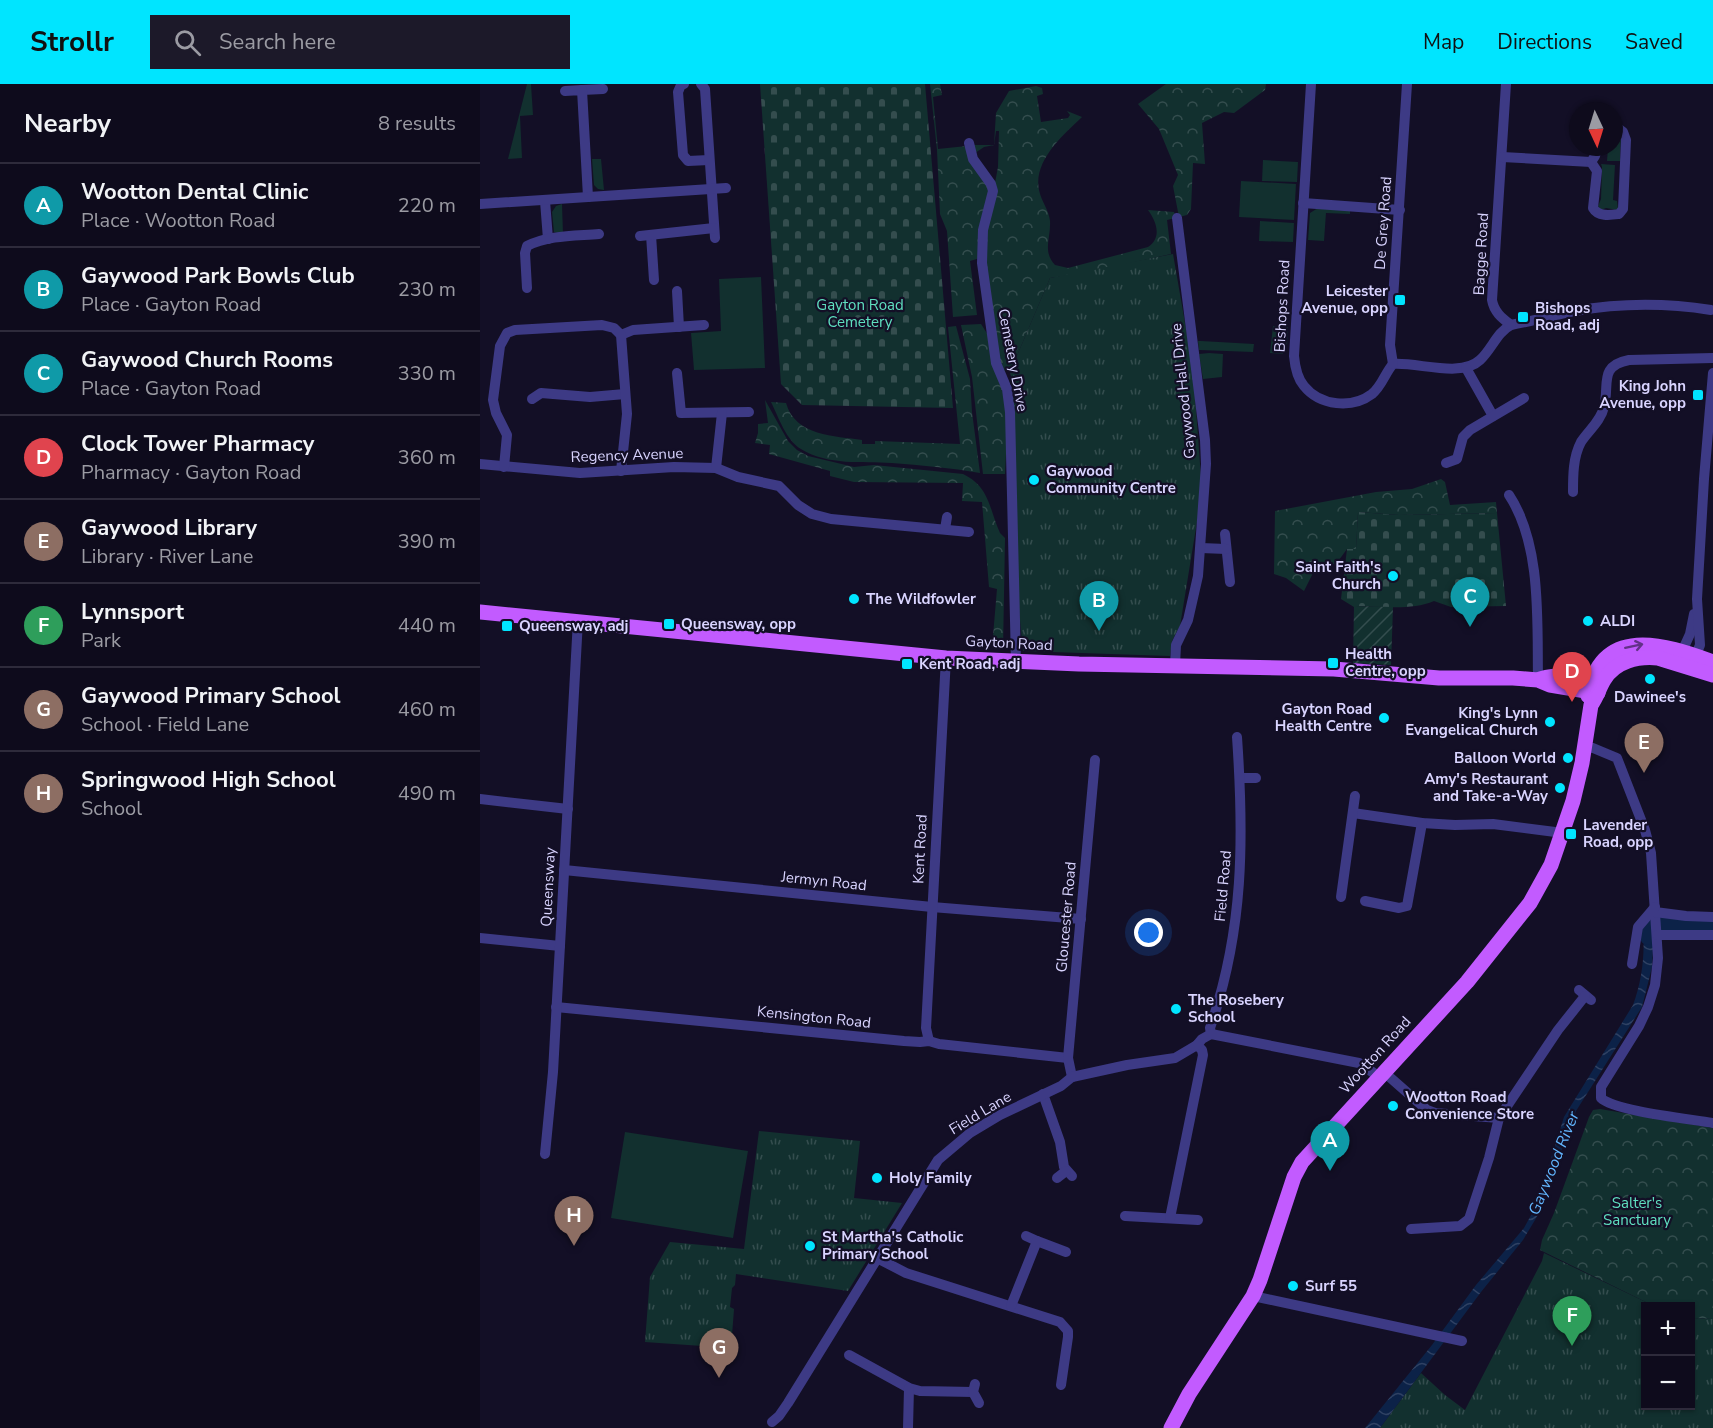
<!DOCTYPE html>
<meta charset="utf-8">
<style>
body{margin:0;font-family:"Nunito Sans",sans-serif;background:#1c1929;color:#f1f3f6}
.controls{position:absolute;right:18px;bottom:18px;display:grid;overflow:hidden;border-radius:0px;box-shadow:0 2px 4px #0004}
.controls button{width:54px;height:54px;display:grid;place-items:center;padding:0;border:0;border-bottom:2px solid #2e2b3b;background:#0e0b1c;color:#f1f3f6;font:30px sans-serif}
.compass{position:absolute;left:1089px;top:18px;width:54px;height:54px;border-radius:50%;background:#0e0b1c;box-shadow:0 2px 4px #0004;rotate:176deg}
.you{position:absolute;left:669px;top:849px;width:21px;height:21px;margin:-15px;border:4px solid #fff;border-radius:50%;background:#1a73e8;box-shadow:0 0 0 9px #1a73e833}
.badge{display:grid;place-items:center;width:39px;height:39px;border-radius:50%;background:#00e5ff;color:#fff;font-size:20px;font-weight:700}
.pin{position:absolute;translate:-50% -50px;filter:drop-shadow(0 2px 3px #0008)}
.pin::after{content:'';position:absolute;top:32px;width:21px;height:18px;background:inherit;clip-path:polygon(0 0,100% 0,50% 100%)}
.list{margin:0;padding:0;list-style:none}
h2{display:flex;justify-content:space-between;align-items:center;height:78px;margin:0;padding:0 24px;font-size:26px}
h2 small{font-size:20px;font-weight:400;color:#9b9ba3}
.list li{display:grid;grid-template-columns:39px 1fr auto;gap:18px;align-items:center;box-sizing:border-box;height:84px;padding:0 24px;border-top:2px solid #2e2b3b}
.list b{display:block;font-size:22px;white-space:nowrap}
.list p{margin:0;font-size:20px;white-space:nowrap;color:#9b9ba3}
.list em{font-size:20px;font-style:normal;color:#9b9ba3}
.icon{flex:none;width:33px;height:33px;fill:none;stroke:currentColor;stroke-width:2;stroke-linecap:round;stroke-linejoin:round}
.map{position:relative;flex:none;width:1233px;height:1344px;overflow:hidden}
header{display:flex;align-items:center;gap:36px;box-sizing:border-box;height:84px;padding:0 30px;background:#00e5ff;color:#111}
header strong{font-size:28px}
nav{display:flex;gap:33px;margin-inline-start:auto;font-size:21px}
.search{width:420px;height:54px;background:#1c1929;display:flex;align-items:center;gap:15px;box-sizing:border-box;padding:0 21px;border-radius:0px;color:#9b9ba3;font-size:22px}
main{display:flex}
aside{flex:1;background:#0e0b1c}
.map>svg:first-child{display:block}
.grass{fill:#12302f}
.forest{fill:url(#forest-crowns)}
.cemetery{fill:url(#cemetery-stones)}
.park{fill:url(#park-tufts)}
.garden{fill:url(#garden-furrows)}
.water{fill:url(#water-waves)}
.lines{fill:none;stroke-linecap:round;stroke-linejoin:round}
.river{stroke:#0c2248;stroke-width:16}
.street{stroke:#3d3a85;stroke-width:10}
.primary{stroke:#c25bff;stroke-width:15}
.oneway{stroke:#623188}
.poi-dot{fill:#00e5ff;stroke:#130f26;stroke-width:2}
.labels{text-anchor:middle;stroke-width:4.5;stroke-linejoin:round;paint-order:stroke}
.street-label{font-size:15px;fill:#d9d4ff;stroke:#130f26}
.poi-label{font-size:15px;font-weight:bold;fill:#d9d4ff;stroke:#130f26;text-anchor:start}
.park-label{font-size:15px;fill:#5fe0c0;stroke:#130f26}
.water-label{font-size:16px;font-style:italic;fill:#62b6ff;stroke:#130f26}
</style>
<header>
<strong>Strollr</strong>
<div class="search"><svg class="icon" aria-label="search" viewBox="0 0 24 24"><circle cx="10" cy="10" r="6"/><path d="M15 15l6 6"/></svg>Search here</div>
<nav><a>Map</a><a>Directions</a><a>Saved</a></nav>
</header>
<main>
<aside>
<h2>Nearby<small>8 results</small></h2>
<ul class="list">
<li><span class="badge" style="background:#0f9aa8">A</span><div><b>Wootton Dental Clinic</b><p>Place · Wootton Road</p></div><em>220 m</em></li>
<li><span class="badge" style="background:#0f9aa8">B</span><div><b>Gaywood Park Bowls Club</b><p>Place · Gayton Road</p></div><em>230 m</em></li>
<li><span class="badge" style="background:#0f9aa8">C</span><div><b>Gaywood Church Rooms</b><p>Place · Gayton Road</p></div><em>330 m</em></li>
<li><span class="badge" style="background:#e0444e">D</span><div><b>Clock Tower Pharmacy</b><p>Pharmacy · Gayton Road</p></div><em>360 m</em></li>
<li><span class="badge" style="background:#8d6e63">E</span><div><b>Gaywood Library</b><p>Library · River Lane</p></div><em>390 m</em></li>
<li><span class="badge" style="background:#2e9e5b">F</span><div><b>Lynnsport</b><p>Park</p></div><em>440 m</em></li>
<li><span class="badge" style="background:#8d6e63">G</span><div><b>Gaywood Primary School</b><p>School · Field Lane</p></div><em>460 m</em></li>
<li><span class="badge" style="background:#8d6e63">H</span><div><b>Springwood High School</b><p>School</p></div><em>490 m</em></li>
</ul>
</aside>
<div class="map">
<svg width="1233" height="1344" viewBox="0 0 1233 1344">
<defs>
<pattern id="forest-crowns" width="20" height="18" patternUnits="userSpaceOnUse" patternTransform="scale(1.5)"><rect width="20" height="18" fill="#12302f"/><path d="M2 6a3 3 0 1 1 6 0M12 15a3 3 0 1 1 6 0" fill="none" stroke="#344d4e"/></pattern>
<pattern id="cemetery-stones" width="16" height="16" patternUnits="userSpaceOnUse" patternTransform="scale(1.5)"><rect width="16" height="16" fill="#12302f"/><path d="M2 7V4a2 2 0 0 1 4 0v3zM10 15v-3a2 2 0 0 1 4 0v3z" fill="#344d4e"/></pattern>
<pattern id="park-tufts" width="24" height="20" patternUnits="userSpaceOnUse" patternTransform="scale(1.5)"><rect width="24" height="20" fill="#12302f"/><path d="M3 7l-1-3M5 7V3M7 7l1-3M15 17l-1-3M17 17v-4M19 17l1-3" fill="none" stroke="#344d4e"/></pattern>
<pattern id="garden-furrows" width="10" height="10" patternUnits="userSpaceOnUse" patternTransform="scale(1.5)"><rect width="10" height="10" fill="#12302f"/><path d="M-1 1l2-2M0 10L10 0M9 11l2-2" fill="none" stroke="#344d4e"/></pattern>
<pattern id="water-waves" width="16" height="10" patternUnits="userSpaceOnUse" patternTransform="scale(1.5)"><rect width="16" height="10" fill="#0c2248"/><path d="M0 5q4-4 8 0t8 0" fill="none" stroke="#2f4163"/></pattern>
</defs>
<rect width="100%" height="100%" fill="#130f26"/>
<g class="grass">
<polygon points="47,0 51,0 53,31 40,32 42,74 28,75"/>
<polygon points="1134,49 1141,52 1140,74 1142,77 1127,77 1128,63 1134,63"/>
<polygon points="112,75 121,75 124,106 118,105 114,101"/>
<polygon points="783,76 818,78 817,98 782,97"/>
<polygon points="1121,80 1135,81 1133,116 1137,117 1138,125 1137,126 1126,124 1121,126 1118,122 1121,115 1122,83"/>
<polygon points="761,97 816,100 814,136 759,133"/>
<polygon points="82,120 83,150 74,148 72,128 76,122"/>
<polygon points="838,124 870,124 870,130 846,129 844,157 828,156 830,129"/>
<polygon points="780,137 814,139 813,158 779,157"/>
<polygon points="281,193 285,284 214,286 211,249 241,247 239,195"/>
<polygon points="793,242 808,243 807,262 804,262 803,270 790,269"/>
<polygon points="718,257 721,257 774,260 773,268 719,266"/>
<polygon points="729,269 743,270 742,293 723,295 719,270"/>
<polygon points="145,1048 268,1067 253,1154 131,1134"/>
</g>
<g class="forest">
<polygon points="450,0 460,0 462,11 453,13 458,65 487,62 509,103 500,174 490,177 497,231 473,233 467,147 460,130 457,66"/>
<polygon points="686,0 786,0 785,6 754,29 744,28 722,39 725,80 713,79 711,125 707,131 699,133 693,102 698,91 679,45 658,20"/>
<path d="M556,2l6,2 1,6 -6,2 4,26 27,-4 2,-3 -3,-4 15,6c-19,18 -49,44 -43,73 2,11 10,20 11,31 1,17 -8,30 5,44l13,3 80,-21c14,-9 9,-25 0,-37l26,2 1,6 -8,2 4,34 -82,18 -39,6 -40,94 -7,-1 -4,-8 -16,-116 15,-80 1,-36h-3l-2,14 -10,2 -9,6 -3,-8h22l2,-32 13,-22z"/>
<polygon points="501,240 508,251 528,328 525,390 503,390 492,293 481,241"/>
<path d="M476,242l14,53 2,33 8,61c-29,-5 -59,-8 -88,-10 -30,-2 -63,3 -91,-14 -15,-9 -22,-31 -30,-47l15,1c9,33 49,33 76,37v4h13v-3l85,3 -12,-117z"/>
<path d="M285,316l23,41 9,9 11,6 46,11 20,-2 89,9c27,13 26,35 37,59l5,5 -2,111 -11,-1 5,-59 -8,-2 -7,-85 -20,-1 1,-18 -109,-1 -24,-6v-5l-61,-17 1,-9 -15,-2 3,-10v-9l10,-1z"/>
<polygon points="961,395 965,398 970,421 1016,418 1017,429 919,431 878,428 876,465 867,465 856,480 837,481 824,507 806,494 794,490 795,427 896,408 932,405"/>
<polygon points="1120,1025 1233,1044 1233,1235 1211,1234 1210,1222 1174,1222 1060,1166 1062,1156 1074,1129 1109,1033 1113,1026"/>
</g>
<g class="cemetery">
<polygon points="280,0 445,0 473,324 322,321 301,300"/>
<path d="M878,428l41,3 98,-2 9,93 -55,1 -17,-6c-23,10 -54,5 -79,5l-1,1 -13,-8 6,-50h9z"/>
</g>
<g class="park">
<polygon points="693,170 713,285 722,407 700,542 692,557 690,572 543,567 535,485 533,300 530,288 570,194"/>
<polygon points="279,1047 380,1057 374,1114 422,1119 368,1207 256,1190 255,1201 252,1204 250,1223 254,1225 251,1264 165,1258 170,1193 190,1158 264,1165"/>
<polygon points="1064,1169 1174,1222 1166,1222 1166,1322 1210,1322 1211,1234 1233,1235 1233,1344 900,1344 941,1289 965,1311 985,1326 1062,1177"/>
</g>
<polygon class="garden" points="874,522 913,523 911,581 873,579"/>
<path class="water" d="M1183,839l-9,8 -2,36 -10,40 -66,104 -38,104 -15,25 -42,52 -101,136h-15l67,-83 44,-60 48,-57 12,-22 28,-89 69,-112c9,-24 12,-50 10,-75l7,-5z"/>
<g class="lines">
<path class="river" d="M1168,853v-6c13,-12 47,-6 65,-7"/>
<g class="street">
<polyline points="204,0 201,1 198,8 203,71 208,77 229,76"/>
<polyline points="221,0 225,5 235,154"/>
<path d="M831,0l-17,272c1,11 3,22 10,30 16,20 48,23 68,8 10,-8 13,-21 21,-30 25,-2 68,14 87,-4 12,-11 17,-28 31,-35 22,-4 43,-10 64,-14 45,-8 91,-8 136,-1"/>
<path d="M1026,0l-14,216c2,12 10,18 19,25"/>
<polyline points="102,6 123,5"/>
<polyline points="85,7 102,6 108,113"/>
<polyline points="489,59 493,75 511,100 513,107 503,146 502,179 516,279 527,305 530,328 536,578"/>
<polyline points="1022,73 1111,78"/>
<path d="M1111,78l6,9 -4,37c5,9 18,7 26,6l4,-5 3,-69 -3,-8 -9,-7"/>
<polyline points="1111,78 1115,72 1118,63"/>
<polyline points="65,117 68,155"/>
<polyline points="823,119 920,126"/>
<polyline points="0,120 246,104"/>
<polyline points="171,151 174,196"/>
<polyline points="160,152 234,144"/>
<path d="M47,204l-2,-35 2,-7c21,-11 48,-10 72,-12"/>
<polyline points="197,207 199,243"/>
<polyline points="141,251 153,246 224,241"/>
<polyline points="913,280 910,261 927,0"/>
<polyline points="986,284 1013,332"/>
<polyline points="197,289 201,329 269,328"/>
<polyline points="52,315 61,309 110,313 145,310"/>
<polyline points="966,379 977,375 983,353 990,346 1044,314"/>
<polyline points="0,380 100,389 194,383 236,384 258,393 299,402 318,421 332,430 351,435 489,448"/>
<polyline points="24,383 27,351 16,329 13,316 20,262 27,249 35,246 122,241 134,244 141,251 147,330 141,387"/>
<polyline points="236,384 242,329"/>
<path d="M1093,408c0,-16 0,-35 8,-50 7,-11 20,-21 23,-35 6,-22 -6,-41 25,-47l84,-2"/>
<path d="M1029,411c33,50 28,127 29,185"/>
<polyline points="465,445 467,433"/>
<polyline points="745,450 750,498"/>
<polyline points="721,464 746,465"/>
<polyline points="1200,572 1210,550 1214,530"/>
<polyline points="1213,578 1220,561 1217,515 1224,395 1233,289"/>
<polyline points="695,581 696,561 708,536 718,492 726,380 725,356 697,134"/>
<path d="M1105,663l8,1 24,10 28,72 6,23 7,105 -3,27 -7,22 -9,19 -38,61v11c13,13 90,21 112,25"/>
<polyline points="760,694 776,694"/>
<polyline points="0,715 88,725"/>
<polyline points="873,729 942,739 975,741 1013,740 1083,749"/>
<polyline points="84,786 452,823 601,835"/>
<polyline points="861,813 875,712"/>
<polyline points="885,817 919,824 927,822 942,739"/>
<polyline points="1175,828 1206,832 1233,833"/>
<polyline points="1177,851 1233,851"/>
<polyline points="0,854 80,862"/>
<polyline points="1152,880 1158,843 1175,823"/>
<polyline points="1099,906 1111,916"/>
<polyline points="76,923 424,957 440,958 449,957 459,960 588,974"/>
<path d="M731,950l-1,-6c34,-98 34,-190 27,-291"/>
<polyline points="449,957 446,944 466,574"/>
<polyline points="905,989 947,1026 955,1029 1019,1034"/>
<polyline points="592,993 588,974 615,676"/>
<polyline points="563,1010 580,1058 584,1083 592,1092"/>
<polyline points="65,1070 73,988 98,536"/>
<polyline points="577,1094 586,1087"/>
<polyline points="645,1132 718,1136"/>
<polyline points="690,1134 723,971 722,966 717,961"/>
<polyline points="931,1145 980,1142 989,1135 1009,1074 1019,1034 1078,946 1105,912"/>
<polyline points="546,1152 557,1157"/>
<polyline points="397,1174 426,1189 580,1238 588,1247 588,1253 581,1301"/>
<polyline points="773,1212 982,1257"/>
<polyline points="531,1222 557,1157 586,1168"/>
<polyline points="369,1271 429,1304 440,1307 493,1308"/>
<polyline points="495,1300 493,1308 499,1319"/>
<polyline points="292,1338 299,1332 308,1319 458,1076 490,1049 520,1031 581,1002 592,993 647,981 695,974 717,961 722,955 731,950 879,979 901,994"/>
<polyline points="428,1344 429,1304"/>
</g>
<g class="primary">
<polyline points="0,528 466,574 599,580 854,585 959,594 1033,594 1058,596 1070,601 1118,609"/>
<path d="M1060,595c22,-6 41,-5 60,7"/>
<path d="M1108,612c13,-72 76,-52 125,-34"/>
<path d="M691,1344l18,-34 64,-98 7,-16 34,-103 8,-15 165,-180 63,-79 21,-38 22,-64 9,-38 9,-58c6,-8 8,-17 13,-25 11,-19 34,-24 54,-22l55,17"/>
</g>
</g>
<defs><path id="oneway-shaft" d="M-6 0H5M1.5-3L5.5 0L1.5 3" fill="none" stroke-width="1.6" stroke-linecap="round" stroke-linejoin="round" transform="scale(1.5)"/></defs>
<use class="oneway" href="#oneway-shaft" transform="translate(1154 562) rotate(-12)"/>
<g class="poi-dot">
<rect x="914" y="210" width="12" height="12" rx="3"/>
<rect x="1037" y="227" width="12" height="12" rx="3"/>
<rect x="1212" y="305" width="12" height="12" rx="3"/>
<circle cx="554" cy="396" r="6"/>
<circle cx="913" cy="492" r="6"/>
<circle cx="374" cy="515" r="6"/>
<circle cx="1108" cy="537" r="6"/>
<rect x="183" y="534" width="12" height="12" rx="3"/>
<rect x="21" y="536" width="12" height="12" rx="3"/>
<rect x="847" y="573" width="12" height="12" rx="3"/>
<rect x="421" y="574" width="12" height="12" rx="3"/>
<circle cx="1170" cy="595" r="6"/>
<circle cx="904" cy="634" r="6"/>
<circle cx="1070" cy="638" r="6"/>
<circle cx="1088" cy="674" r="6"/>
<circle cx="1080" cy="704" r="6"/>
<rect x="1085" y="744" width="12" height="12" rx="3"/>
<circle cx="696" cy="925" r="6"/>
<circle cx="913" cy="1022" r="6"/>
<circle cx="397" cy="1094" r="6"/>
<circle cx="330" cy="1162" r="6"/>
<circle cx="813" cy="1202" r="6"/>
</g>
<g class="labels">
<g class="street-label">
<text transform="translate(903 139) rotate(-86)" y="5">De Grey Road</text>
<text transform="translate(1001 170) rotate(-87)" y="5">Bagge Road</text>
<text transform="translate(802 222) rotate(-87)" y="5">Bishops Road</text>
<text transform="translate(533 276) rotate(79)" y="5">Cemetery Drive</text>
<text transform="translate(703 307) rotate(-96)" y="5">Gaywood Hall Drive</text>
<text transform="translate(147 371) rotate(-2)" y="5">Regency Avenue</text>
<text transform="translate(529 559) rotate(3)" y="5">Gayton Road</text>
<text transform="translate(440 765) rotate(-87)" y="5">Kent Road</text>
<text transform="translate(344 797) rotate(6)" y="5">Jermyn Road</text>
<text transform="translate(743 802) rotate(-85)" y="5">Field Road</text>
<text transform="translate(68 803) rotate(-87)" y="5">Queensway</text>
<text transform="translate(586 833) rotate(-85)" y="5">Gloucester Road</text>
<text transform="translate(334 933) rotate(6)" y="5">Kensington Road</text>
<text transform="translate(895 971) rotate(-48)" y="5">Wootton Road</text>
<text transform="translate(500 1029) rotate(-31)" y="5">Field Lane</text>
</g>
<g class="poi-label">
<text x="908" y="212" text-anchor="end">Leicester<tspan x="908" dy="17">Avenue, opp</tspan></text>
<text x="1055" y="229">Bishops<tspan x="1055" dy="17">Road, adj</tspan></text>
<text x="1206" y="307" text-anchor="end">King John<tspan x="1206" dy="17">Avenue, opp</tspan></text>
<text x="566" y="392">Gaywood<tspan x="566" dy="17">Community Centre</tspan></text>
<text x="901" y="488" text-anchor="end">Saint Faith's<tspan x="901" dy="17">Church</tspan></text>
<text x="386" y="520">The Wildfowler</text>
<text x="1120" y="542">ALDI</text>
<text x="201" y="545">Queensway, opp</text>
<text x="39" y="547">Queensway, adj</text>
<text x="865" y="575">Health<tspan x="865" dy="17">Centre, opp</tspan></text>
<text x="439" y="585">Kent Road, adj</text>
<text x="1170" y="618" text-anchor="middle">Dawinee's</text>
<text x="892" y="630" text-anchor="end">Gayton Road<tspan x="892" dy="17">Health Centre</tspan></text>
<text x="1058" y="634" text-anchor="end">King's Lynn<tspan x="1058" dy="17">Evangelical Church</tspan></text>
<text x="1076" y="679" text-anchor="end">Balloon World</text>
<text x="1068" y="700" text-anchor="end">Amy's Restaurant<tspan x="1068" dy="17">and Take-a-Way</tspan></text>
<text x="1103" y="746">Lavender<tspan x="1103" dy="17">Road, opp</tspan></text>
<text x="708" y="921">The Rosebery<tspan x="708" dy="17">School</tspan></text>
<text x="925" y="1018">Wootton Road<tspan x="925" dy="17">Convenience Store</tspan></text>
<text x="409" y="1099">Holy Family</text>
<text x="342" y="1158">St Martha's Catholic<tspan x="342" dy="17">Primary School</tspan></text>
<text x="825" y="1207">Surf 55</text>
</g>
<g class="park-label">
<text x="380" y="226">Gayton Road<tspan x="380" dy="17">Cemetery</tspan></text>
<text x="1157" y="1124">Salter's<tspan x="1157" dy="17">Sanctuary</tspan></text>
</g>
<g class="water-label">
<text transform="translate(1073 1079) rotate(-68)" y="6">Gaywood River</text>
</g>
</g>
</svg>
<div class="controls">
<button>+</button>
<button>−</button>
</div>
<svg class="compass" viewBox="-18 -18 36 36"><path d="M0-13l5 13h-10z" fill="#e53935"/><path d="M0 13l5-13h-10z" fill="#9b9ba3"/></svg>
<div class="you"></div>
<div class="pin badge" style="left:850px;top:1087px;background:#0f9aa8">A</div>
<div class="pin badge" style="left:619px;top:547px;background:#0f9aa8">B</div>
<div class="pin badge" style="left:990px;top:543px;background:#0f9aa8">C</div>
<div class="pin badge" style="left:1092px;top:618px;background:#e0444e">D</div>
<div class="pin badge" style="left:1164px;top:689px;background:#8d6e63">E</div>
<div class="pin badge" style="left:1092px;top:1262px;background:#2e9e5b">F</div>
<div class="pin badge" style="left:239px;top:1294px;background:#8d6e63">G</div>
<div class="pin badge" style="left:94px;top:1162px;background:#8d6e63">H</div>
</div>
</main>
